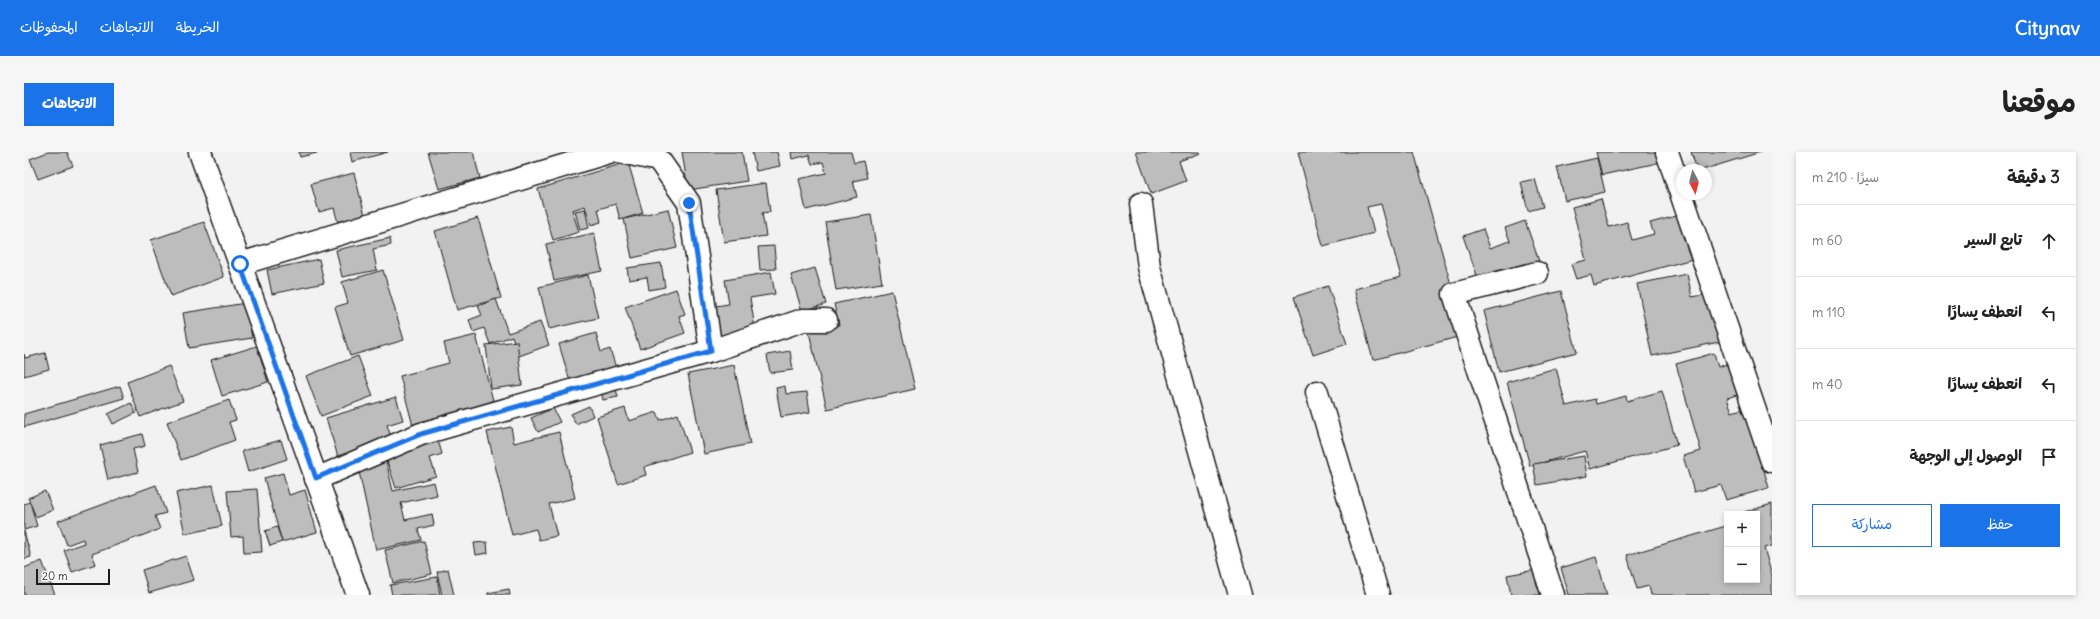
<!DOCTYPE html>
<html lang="ar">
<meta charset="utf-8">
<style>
body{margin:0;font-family:Delius,"Playpen Sans Arabic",sans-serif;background:#f6f6f6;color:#222;direction:rtl}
.controls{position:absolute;right:12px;bottom:12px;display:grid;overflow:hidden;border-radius:0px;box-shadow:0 2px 6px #0003}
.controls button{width:36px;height:36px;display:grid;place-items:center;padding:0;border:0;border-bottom:1px solid #e0e0e0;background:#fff;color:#222;font:20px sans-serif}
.compass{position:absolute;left:1652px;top:12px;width:36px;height:36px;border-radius:50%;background:#fff;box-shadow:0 2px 6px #0003;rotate:173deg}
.scale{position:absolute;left:12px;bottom:10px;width:74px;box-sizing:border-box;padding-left:4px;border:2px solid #1c1c1c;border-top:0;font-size:11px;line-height:14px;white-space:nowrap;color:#1c1c1c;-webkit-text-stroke:3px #fff;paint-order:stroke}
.stop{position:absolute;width:12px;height:12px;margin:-9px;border:3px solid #1a73e8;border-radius:50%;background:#fff}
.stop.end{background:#1a73e8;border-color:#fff;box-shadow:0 1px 4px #0008}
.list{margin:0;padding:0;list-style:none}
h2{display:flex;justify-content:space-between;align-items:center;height:52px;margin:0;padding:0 16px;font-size:17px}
h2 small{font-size:13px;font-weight:400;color:#767676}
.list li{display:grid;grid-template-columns:26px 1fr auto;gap:12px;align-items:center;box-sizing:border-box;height:72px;padding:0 16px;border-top:1px solid #e0e0e0}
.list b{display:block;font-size:15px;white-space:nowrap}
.list em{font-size:13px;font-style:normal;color:#767676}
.actions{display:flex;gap:8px;padding:12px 16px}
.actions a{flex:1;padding:9px 0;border:1px solid #1a73e8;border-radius:0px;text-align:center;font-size:14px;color:#1a73e8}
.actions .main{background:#1a73e8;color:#fff}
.icon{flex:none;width:22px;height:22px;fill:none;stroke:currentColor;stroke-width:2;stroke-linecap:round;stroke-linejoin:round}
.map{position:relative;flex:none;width:1748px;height:443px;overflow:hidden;direction:ltr;border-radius:0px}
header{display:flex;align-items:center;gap:24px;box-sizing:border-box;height:56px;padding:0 20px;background:#1a73e8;color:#fff}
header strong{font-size:19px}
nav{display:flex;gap:22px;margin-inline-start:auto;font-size:14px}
.intro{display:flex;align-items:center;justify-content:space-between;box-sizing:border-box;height:96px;padding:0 24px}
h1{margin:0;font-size:28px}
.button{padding:10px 18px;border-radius:0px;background:#1a73e8;color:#fff;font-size:14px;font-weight:700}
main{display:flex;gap:24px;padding:0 24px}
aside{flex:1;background:#fff;border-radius:0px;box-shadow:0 2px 6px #0003}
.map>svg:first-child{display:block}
.building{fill:#bdbdbd;stroke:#1c1c1c}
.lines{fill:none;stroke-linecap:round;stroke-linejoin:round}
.minor-casing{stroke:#1c1c1c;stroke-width:25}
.minor{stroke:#fff;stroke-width:22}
.route{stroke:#1a73e8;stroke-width:5}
</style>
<header>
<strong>Citynav</strong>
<nav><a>الخريطة</a><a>الاتجاهات</a><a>المحفوظات</a></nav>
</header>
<div class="intro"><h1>موقعنا</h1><a class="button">الاتجاهات</a></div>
<main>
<aside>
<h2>3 دقيقة<small>سيرًا · 210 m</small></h2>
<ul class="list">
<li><svg class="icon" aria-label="ahead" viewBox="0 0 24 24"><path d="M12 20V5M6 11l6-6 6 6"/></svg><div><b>تابع السير</b></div><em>60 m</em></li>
<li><svg class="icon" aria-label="left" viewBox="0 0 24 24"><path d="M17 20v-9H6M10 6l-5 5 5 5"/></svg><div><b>انعطف يسارًا</b></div><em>110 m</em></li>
<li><svg class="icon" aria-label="left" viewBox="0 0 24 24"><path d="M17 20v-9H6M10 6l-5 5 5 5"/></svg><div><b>انعطف يسارًا</b></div><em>40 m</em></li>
<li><svg class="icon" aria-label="arrive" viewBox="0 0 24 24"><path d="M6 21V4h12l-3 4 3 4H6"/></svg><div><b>الوصول إلى الوجهة</b></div></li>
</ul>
<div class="actions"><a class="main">حفظ</a><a>مشاركة</a></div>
</aside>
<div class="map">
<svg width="1748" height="443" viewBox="0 0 1748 443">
<rect width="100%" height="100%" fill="#f2f2f2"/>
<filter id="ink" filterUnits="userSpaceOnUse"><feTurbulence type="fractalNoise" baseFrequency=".025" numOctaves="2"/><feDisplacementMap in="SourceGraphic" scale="8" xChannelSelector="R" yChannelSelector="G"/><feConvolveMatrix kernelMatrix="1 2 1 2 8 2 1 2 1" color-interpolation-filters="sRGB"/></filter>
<g filter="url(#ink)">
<g class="building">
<polygon points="24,0 43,0 49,14 14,27 6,7"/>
<polygon points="275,0 297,0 276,5"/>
<polygon points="326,0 364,0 328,10"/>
<polygon points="404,0 449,0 456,26 415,37"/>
<polygon points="658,0 718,0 723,29 664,38"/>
<polygon points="728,0 753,0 756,14 732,19"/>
<polygon points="767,0 827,0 830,11 839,9 843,26 829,29 833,45 782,58 775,27 802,21 799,10 788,12 785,3 768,7"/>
<polygon points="1112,0 1176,0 1177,1 1155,9 1162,29 1127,42"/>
<polygon points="1274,0 1390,0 1441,183 1349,208 1330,137 1377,125 1357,52 1343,55 1350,81 1299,94"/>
<polygon points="1572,0 1635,0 1638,10 1578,23"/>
<polygon points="1667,0 1737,0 1678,18 1673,18"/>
<polygon points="1573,6 1581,40 1541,49 1533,15"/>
<polygon points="604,10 619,61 596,68 592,52 574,57 577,70 567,73 561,54 548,58 555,80 529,88 514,37"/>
<polygon points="330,21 342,67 315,74 310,56 295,60 287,32"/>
<polygon points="1511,27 1519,55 1504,59 1497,30"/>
<polygon points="742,31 746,60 738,61 742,84 700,90 692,38"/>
<polygon points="1577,47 1585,75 1603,70 1608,88 1630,82 1626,71 1660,62 1672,106 1570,134 1567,123 1552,127 1547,112 1562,108 1548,55"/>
<polygon points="561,57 565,76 556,78 551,59"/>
<polygon points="644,57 653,96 608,106 600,67"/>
<polygon points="847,63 858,131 812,138 801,70"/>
<polygon points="454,66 477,146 433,158 411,79"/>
<polygon points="1501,69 1515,109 1455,129 1439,84 1459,77 1466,96 1486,89 1481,76"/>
<polygon points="180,70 200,125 147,144 127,88"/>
<polygon points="570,81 578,119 530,129 522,92"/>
<polygon points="366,86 367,93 349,97 353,118 318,125 312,98"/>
<polygon points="750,94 752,117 736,118 734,95"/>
<polygon points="295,107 300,131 248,142 243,118"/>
<polygon points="637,111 641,135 625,138 623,125 605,128 603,116"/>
<polygon points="791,116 802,152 778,159 767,123"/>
<polygon points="359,118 380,188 326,204 311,155 324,151 318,130"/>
<polygon points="747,120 751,142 726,146 731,176 691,190 685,155 705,152 701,128"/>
<polygon points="1663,122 1668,145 1690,141 1700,189 1628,204 1613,132"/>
<polygon points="564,123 574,166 525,177 515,135"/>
<polygon points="1304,134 1323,192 1289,203 1270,145"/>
<polygon points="652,137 661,162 655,164 661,181 616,197 601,155"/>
<polygon points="868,139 891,237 803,257 784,176 798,177 815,173 810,152"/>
<polygon points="1537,139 1553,200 1475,220 1460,159"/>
<polygon points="472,147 484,181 516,170 525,193 495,204 488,184 466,192 460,176 449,180 445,168 458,163 454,154"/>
<polygon points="222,151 228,186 165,196 159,161"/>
<polygon points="572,181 577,200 586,197 593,219 547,233 535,192"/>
<polygon points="452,183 470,252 389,274 376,224 425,211 420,191"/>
<polygon points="493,189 498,233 467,237 462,193"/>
<polygon points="233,194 244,230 198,244 187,208"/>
<polygon points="766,199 769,218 746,221 743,203"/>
<polygon points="21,201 25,217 0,224 0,202 1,206"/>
<polygon points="1690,201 1694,215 1710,210 1719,241 1703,246 1708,260 1722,256 1745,336 1702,348 1697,333 1670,340 1659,304 1677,299 1652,212"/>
<polygon points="334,204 349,244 297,264 282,224"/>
<polygon points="710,213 726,292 680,302 664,222"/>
<polygon points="145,214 159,249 116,265 103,230"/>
<polygon points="1532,216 1542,254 1571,247 1572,252 1602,244 1603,249 1638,239 1653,293 1566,317 1561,299 1506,314 1483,230"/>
<polygon points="96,234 100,246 0,275 0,262"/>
<polygon points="761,234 762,242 783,240 786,260 757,265 752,236"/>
<polygon points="592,237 594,245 579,248 577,239"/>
<polygon points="372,245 379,268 363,273 369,291 315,308 302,266"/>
<polygon points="205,248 212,268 205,270 211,288 157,308 143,270"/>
<polygon points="107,251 112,261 89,272 84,262"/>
<polygon points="565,254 569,264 552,272 547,262"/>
<polygon points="529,256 536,270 514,280 507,266"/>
<polygon points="601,256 605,269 633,260 636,268 654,262 666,300 620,315 622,323 594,332 573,265"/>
<polygon points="487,275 490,291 535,280 551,346 525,352 533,384 515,388 512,377 488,383 463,280"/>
<polygon points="412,281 418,302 406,306 412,324 372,336 361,303"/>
<polygon points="118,282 121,294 109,297 114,320 84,328 76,293"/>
<polygon points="257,288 263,307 224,320 218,299"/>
<polygon points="1560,304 1563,324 1513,333 1509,312"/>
<polygon points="362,309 369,339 410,330 413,343 377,351 381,368 408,362 410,373 394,377 397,388 352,398 334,315"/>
<polygon points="259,321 265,343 281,338 293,380 258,390 240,326"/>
<polygon points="132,333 142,361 131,364 136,377 68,402 72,412 48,420 40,398 60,391 59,387 43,393 34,369"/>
<polygon points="189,333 198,374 161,382 152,341"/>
<polygon points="233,337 238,400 220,401 219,384 207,385 203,339"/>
<polygon points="21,339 29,358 12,365 4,346"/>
<polygon points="6,350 13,374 0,378 0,352"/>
<polygon points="1748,352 1748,394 1740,396 1748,424 1748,443 1627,443 1625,434 1613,437 1603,403 1702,374 1703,428 1733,428 1733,362 1721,362 1720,360"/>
<polygon points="253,375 258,390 246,394 241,379"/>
<polygon points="0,379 7,405 0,407"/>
<polygon points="400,389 408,422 369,431 361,398"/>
<polygon points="463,390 464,401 452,403 450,391"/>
<polygon points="162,404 170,428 125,441 118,418"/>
<polygon points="1572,405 1583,443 1545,443 1537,416"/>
<polygon points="18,409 31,443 0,443 0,416"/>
<polygon points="424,417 430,443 418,443 413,420"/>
<polygon points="1517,417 1522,443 1487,443 1483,423"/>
<polygon points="413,425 416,443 368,443 366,433"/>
<polygon points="485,437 486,443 464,443 464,441"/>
</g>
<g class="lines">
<defs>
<g id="minor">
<polyline points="176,0 334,443"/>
<polyline points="597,0 635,8 665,51 687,199"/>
<polyline points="1643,0 1748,309"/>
<polyline points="1117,52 1125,115 1216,443"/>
<polyline points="216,112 585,0"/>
<polyline points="1513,121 1430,142 1529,443"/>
<polyline points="1293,240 1354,443"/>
<polyline points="292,327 397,282 687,199 779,168 802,168"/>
</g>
</defs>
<use href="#minor" class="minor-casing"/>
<use href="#minor" class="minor"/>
</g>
</g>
<g class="lines" filter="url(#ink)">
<polyline class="route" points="216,112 292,326 397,282 687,199 665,51"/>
</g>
</svg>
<div class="controls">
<button>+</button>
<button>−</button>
</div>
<svg class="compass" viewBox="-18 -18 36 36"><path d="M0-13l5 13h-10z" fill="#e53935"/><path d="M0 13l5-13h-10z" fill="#767676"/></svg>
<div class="scale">20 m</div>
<div class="stop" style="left:216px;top:112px"></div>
<div class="stop end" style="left:665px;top:51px"></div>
</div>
</main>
